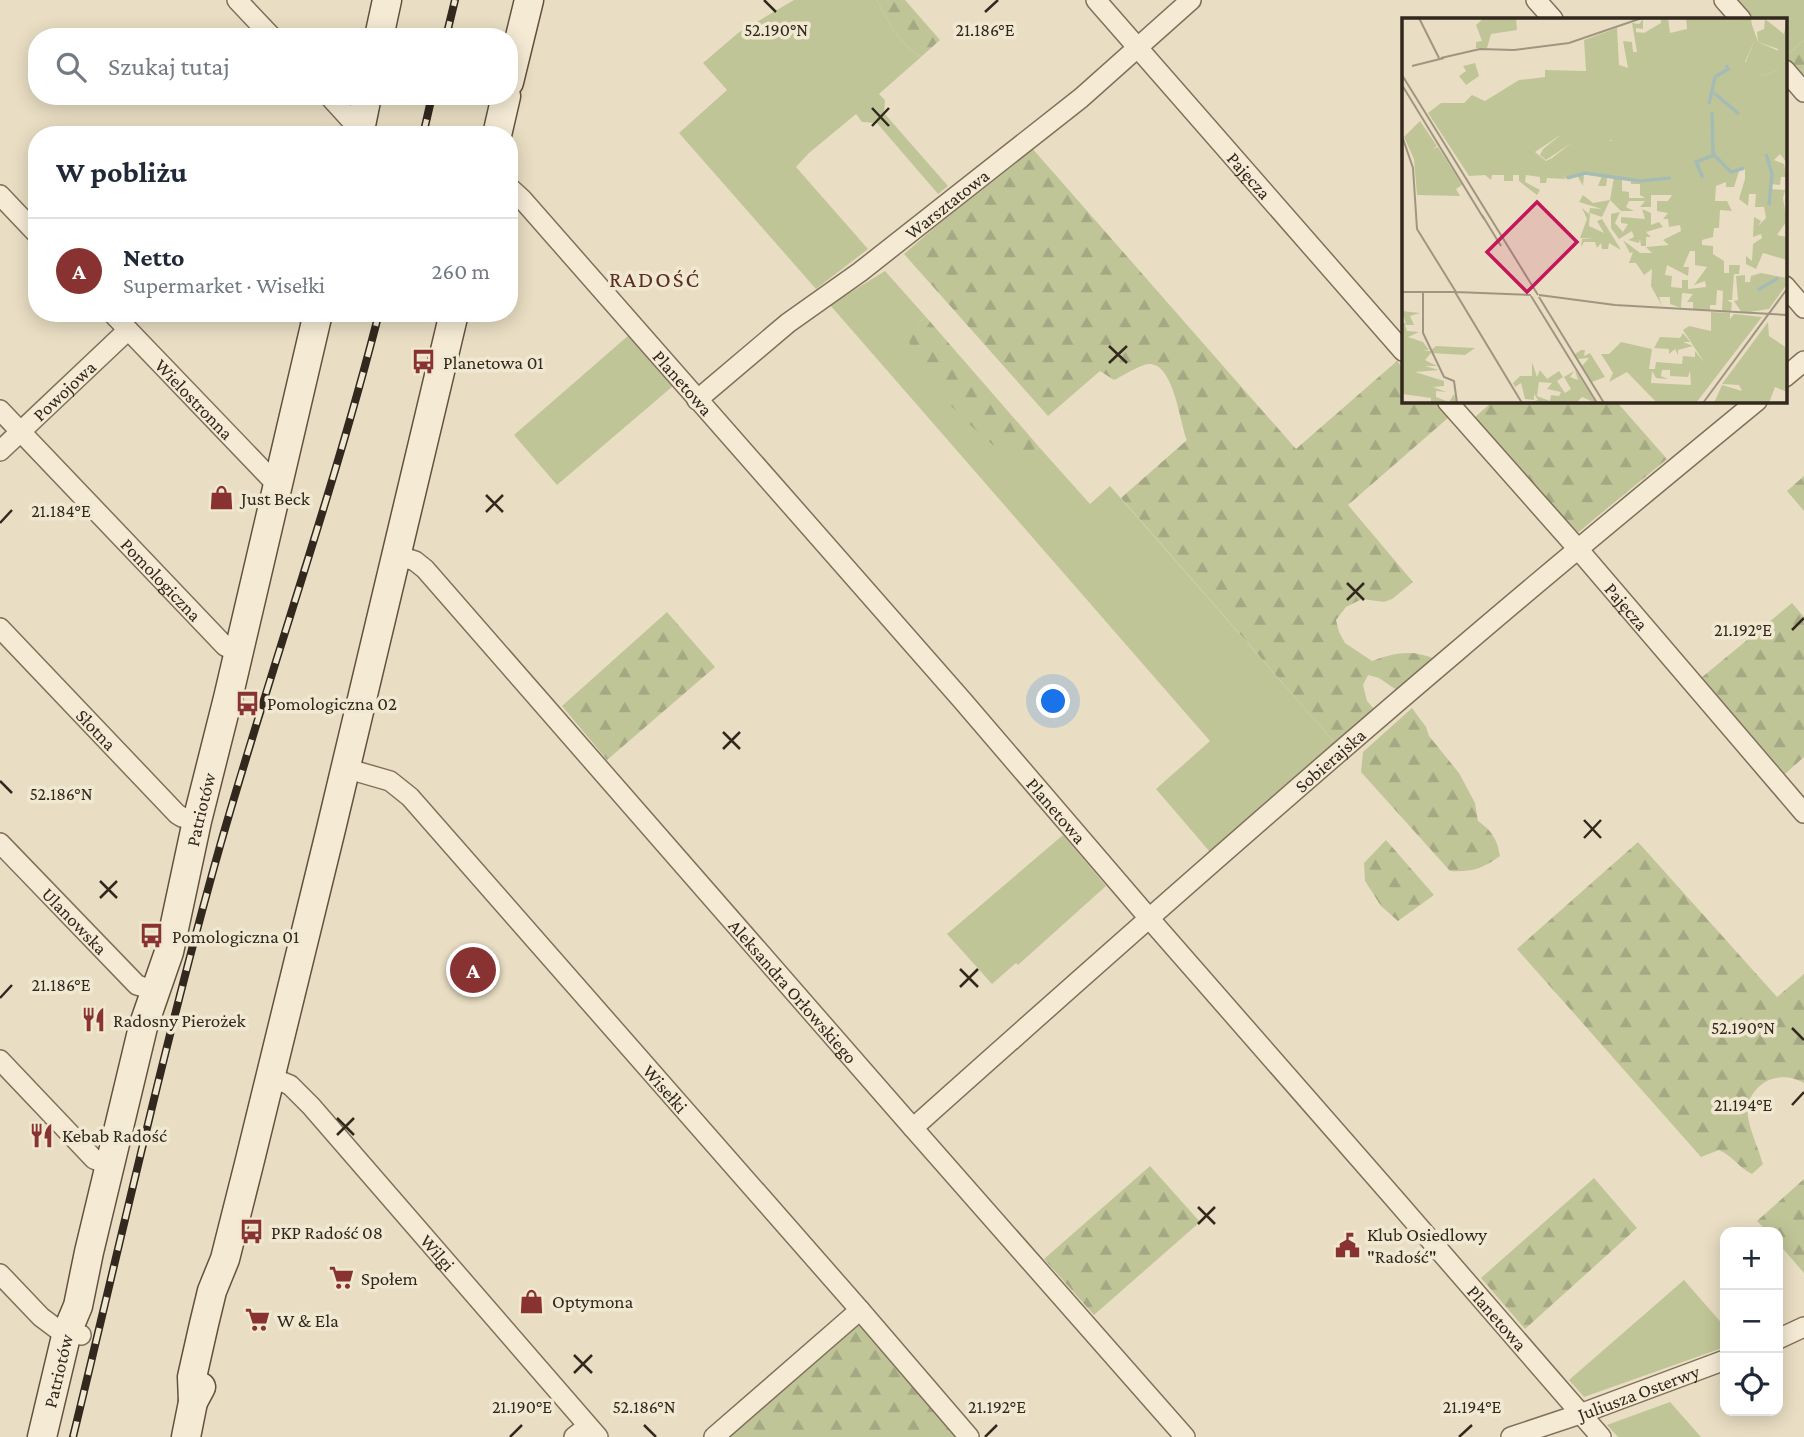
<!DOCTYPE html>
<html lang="pl">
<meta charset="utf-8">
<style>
body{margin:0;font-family:"Crimson Pro",serif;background:#f6f6f7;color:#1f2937}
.controls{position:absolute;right:21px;bottom:21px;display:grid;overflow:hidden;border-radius:14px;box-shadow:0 4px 18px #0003}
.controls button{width:63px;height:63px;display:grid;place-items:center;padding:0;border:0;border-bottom:2px solid #e0e1e3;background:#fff;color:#1f2937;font:35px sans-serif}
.you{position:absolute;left:1054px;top:702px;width:24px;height:24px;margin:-18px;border:5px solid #fff;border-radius:50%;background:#1a73e8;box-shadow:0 0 0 10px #1a73e833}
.badge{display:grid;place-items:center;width:46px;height:46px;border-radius:50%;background:#893232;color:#fff;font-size:23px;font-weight:700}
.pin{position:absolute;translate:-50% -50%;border:4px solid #fff;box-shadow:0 2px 7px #0006}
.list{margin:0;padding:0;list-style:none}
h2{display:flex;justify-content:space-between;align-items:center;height:91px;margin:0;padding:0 28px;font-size:30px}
h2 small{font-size:23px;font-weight:400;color:#747a83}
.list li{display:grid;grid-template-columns:46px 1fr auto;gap:21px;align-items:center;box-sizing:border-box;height:105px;padding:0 28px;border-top:2px solid #e0e1e3}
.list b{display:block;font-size:26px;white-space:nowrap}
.list p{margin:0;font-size:23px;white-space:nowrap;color:#747a83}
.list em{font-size:23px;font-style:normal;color:#747a83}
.icon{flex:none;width:38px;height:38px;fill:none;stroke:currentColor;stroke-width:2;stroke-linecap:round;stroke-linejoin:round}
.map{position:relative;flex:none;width:1804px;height:1437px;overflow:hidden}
.search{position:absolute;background:#fff;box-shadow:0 4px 18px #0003;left:28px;top:28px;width:490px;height:77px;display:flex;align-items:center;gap:18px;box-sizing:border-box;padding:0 24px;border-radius:28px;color:#747a83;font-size:26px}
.panel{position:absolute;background:#fff;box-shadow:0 4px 18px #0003;left:28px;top:126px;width:490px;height:196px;border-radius:28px}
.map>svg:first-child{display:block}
.grass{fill:#c0c598}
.forest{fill:url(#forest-firs)}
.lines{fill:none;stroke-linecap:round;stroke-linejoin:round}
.street-casing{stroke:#81705c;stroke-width:22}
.secondary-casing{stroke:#63513f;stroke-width:31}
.street{stroke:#f5ebd5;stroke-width:19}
.secondary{stroke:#f5ebd5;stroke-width:28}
.rail-casing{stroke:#32281e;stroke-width:8}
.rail{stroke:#f1e8d2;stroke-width:5;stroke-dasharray:16;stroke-linecap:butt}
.ticks{fill:none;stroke:#32281e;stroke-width:2.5}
.labels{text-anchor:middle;stroke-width:7;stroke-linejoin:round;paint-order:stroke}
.street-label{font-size:19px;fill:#32281e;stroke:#f1e8d2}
.poi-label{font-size:19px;fill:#32281e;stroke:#f1e8d2;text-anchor:start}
.quarter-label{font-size:23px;letter-spacing:2px;fill:#5a2e22;stroke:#f1e8d2}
.inset-river{fill:none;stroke:#a5bcb5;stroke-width:3.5}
.inset-road{fill:none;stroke:#a09581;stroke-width:2}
.view{fill:#c2185b;fill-opacity:0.15;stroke:#c2185b;stroke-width:3.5}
.inset-edge{fill:none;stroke:#32281e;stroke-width:3.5}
.ticks-label{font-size:18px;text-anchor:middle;fill:#32281e;stroke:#f1e8d2;stroke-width:7;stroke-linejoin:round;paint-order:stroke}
</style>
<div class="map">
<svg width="1804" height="1437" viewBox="0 0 1804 1437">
<defs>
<pattern id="forest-firs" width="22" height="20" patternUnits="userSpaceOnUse" patternTransform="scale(1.75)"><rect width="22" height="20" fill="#c0c598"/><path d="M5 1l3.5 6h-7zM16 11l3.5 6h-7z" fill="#a5a983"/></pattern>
</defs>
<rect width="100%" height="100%" fill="#e9dec3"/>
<g class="grass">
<path d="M794,0h83c11,21 22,44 44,57l-42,37 6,6 -1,13 64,73 -10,8 -61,-71 -15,-1 -6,-8 -47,39 -13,14 72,82 -52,40 -137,-156 48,-43 -24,-27 35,-30z"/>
<polygon points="1737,0 1804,0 1804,40 1786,56 1785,19 1754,19"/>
<polygon points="885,271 926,317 918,323 1024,456 1039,447 1090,504 1110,486 1336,744 1210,852 1156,789 1210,741 830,305"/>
<polygon points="629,335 673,386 557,485 514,435"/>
<polygon points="1063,835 1106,886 1018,965 1016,963 992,984 947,934"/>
<polygon points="1684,1280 1725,1327 1725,1347 1584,1397 1569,1380"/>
<polygon points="1670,1402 1701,1437 1618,1437 1607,1425"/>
</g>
<g class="forest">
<path d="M877,0h28l35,40 -19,17c-22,-13 -33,-36 -44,-57z"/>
<polygon points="1804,40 1804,77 1786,56"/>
<path d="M1031,147l265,302 101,-88 6,7v33h29l16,17 -100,87 65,77 -21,17 -8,3 -22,-3 -16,8 -10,13 3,12 6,11 27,18c22,-8 40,-12 63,-2l-37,32 -19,-13 -11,-3 -5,10 4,16 8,9 -39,34 -215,-246 66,-58c-7,-16 -13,-77 -38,-76 -8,0 -26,12 -35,16l-14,-9 -52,45 -144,-162 59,-51z"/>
<path d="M926,317l101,116 12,14c-6,4 -16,12 -24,11 -18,-2 -90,-76 -99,-94 -4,-7 -5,-18 -8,-26l10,-15z"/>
<polygon points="1493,401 1616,401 1667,459 1575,535 1474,418"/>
<polygon points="1804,476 1804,511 1787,491"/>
<polygon points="1792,603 1804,617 1804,757 1785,774 1701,678"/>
<polygon points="667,612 715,667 607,760 562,706"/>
<path d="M1412,708l14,19 3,9 30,37 16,30 3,18c14,10 19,18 22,35 -18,13 -28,16 -50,15l-89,-99 2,-20z"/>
<polygon points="1386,840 1434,895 1398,921 1381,906 1365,881 1364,863"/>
<path d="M1638,842l139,155 27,-23v109c-11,-6 -20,-7 -32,-4 -11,3 -22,15 -24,27 -3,15 11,43 15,58l-11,10c-14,-7 -18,-17 -33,-24l-18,7 -184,-208z"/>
<polygon points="1150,1166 1200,1222 1094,1315 1044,1259"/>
<polygon points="1594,1178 1637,1228 1525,1329 1481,1278"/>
<polygon points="1804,1179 1804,1273 1778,1243 1778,1232 1768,1232 1757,1221"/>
<polygon points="860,1324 959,1437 726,1437"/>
</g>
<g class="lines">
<defs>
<g id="street">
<polyline points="237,0 272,37"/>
<path id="s1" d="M1096,0l307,351"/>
<polyline points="1536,0 1553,19"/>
<polyline points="1724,0 1741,19"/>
<polyline points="1785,70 1804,92"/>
<polyline points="329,96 360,130"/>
<path id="s2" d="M509,187l13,12 440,501 186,217 245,280 208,240"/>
<polyline points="0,195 37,234"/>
<polyline points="1785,286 1804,308"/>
<path id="s3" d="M112,313l166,173"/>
<polyline points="1785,377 1804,361"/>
<path id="s4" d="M697,400l91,-77 72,-51 221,-174 110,-98"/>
<path id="s5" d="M1447,401l131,148 226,264"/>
<path id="s6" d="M0,410l225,236 13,7"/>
<path id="s7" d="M0,451l128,-121"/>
<path id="s8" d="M396,555l19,6 10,8 488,559 272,309"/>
<path id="s9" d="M0,628l177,186 5,3 15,4"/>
<path id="s10" d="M345,768l45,13 20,16 450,513 109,127"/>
<path id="s11" d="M0,843l137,142 19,6"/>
<polyline points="0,1060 94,1159 110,1165"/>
<path id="s12" d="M270,1077l20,8 21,21 287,331"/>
<path id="s13" d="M913,1128c179,-160 359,-320 543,-476 99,-85 200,-168 301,-251"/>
<polyline points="0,1274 41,1317 57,1329 81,1335"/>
<polyline points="1778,1339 1804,1327"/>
<polyline points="574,1437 588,1426"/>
<polyline points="714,1437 860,1310"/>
<path id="s14" d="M1511,1437l69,-23 145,-54"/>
</g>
<g id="secondary">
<polyline points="379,37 387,0"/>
<polyline points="509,82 529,0"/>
<polyline points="359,135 367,96"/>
<polyline points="497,135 506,96"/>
<polyline points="193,1402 192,1377 204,1324 212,1291 225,1259 249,1164 331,829 454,313"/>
<path id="s15" d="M42,1437l25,-105 11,-26 11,-54 54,-225 26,-75 28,-131 31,-123 90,-385"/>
<polyline points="186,1437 193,1402 201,1387"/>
</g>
</defs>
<use href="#street" class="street-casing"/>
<use href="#secondary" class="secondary-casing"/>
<use href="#street" class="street"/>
<use href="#secondary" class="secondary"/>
<defs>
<g id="rail">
<polyline points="446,37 455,0"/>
<polyline points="423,135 432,96"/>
<path d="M73,1437c48,-197 92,-396 147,-591 51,-178 113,-353 159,-533"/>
</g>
</defs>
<use href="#rail" class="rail-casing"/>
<use href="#rail" class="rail"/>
</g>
<path class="ticks" d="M764,0l12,12M985,12l13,-12M872,108l17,18M872,126l17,-18M1109,346l18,17M1109,363l18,-17M486,495l17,17M486,512l17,-17M0,523l12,-13M1347,583l17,17M1347,600l17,-17M1792,630l12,-12M723,732l17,17M723,749l17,-17M0,781l12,12M1584,820l17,18M1584,838l17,-18M100,881l17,17M100,898l17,-17M960,969l18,18M960,987l18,-18M0,998l12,-13M1792,1028l12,12M1792,1105l12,-13M337,1118l17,17M337,1135l17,-17M1198,1207l17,17M1198,1224l17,-17M574,1355l18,18M574,1373l18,-18M644,1425l12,12M510,1437l12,-12M985,1437l12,-12M1459,1437l13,-12"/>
<defs>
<symbol id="bus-bare" viewBox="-9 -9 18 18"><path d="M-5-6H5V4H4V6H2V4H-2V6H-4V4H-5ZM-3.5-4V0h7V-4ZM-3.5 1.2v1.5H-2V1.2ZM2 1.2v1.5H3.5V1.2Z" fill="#893232" stroke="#f1e8d2" stroke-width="2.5" paint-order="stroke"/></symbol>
<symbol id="shop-bare" viewBox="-9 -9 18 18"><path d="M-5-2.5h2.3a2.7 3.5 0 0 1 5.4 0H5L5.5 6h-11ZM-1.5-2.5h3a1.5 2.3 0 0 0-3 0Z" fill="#893232" stroke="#f1e8d2" stroke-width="2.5" paint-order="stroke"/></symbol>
<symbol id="restaurant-bare" viewBox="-9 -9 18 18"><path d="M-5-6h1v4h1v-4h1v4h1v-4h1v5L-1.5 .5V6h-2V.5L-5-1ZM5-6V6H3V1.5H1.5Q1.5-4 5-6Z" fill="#893232" stroke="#f1e8d2" stroke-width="2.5" paint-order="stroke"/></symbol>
<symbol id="civic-bare" viewBox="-9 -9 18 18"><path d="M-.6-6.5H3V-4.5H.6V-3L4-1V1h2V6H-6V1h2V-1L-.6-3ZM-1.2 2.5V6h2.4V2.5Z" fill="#893232" stroke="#f1e8d2" stroke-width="2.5" paint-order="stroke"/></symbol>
<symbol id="supermarket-bare" viewBox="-9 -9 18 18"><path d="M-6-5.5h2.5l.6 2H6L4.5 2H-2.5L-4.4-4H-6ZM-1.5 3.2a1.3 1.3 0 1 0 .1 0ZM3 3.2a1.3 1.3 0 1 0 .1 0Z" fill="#893232" stroke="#f1e8d2" stroke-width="2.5" paint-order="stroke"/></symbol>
</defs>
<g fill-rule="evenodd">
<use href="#bus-bare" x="406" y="344" width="35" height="35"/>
<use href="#shop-bare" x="204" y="480" width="35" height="35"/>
<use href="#bus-bare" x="230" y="686" width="35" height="35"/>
<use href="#bus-bare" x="134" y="918" width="35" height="35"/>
<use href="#restaurant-bare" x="76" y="1002" width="35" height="35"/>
<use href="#restaurant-bare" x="24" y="1118" width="35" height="35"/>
<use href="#bus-bare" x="234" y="1214" width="35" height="35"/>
<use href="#civic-bare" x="1330" y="1228" width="35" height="35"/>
<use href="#supermarket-bare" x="324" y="1260" width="35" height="35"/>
<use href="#shop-bare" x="514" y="1284" width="35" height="35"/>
<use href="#supermarket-bare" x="240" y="1302" width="35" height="35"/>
</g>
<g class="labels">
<g class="street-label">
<text dy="7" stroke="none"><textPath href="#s1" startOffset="233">Pajęcza</textPath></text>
<text dy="7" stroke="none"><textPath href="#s4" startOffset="318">Warsztatowa</textPath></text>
<text dy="7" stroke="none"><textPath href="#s2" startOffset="262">Planetowa</textPath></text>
<text dy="7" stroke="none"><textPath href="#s7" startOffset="88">Powojowa</textPath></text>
<text dy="7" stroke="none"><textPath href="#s3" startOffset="119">Wielostronna</textPath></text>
<text dy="7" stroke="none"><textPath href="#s6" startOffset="234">Pomologiczna</textPath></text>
<text dy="7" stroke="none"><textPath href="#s5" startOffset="273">Pajęcza</textPath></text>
<text dy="7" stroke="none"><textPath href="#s9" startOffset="140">Słotna</textPath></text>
<text dy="7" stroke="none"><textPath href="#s13" startOffset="556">Sobierajska</textPath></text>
<text dy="7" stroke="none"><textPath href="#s15" startOffset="648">Patriotów</textPath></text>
<text dy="7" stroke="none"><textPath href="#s2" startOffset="830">Planetowa</textPath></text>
<text dy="7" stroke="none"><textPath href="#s11" startOffset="108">Ulanowska</textPath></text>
<text dy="7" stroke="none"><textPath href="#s8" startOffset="593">Aleksandra Orłowskiego</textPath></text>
<text dy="7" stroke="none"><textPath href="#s10" startOffset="460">Wisełki</textPath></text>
<text dy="7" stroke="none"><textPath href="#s12" startOffset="245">Wilgi</textPath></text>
<text dy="7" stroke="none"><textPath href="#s2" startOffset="1502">Planetowa</textPath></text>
<text dy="7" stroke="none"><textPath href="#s15" startOffset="68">Patriotów</textPath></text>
<text dy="7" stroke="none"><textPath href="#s14" startOffset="135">Juliusza Osterwy</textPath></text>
</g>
<g class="poi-label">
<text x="443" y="369">Planetowa 01</text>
<text x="241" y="505">Just Beck</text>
<text x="267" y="710">Pomologiczna 02</text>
<text x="172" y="943">Pomologiczna 01</text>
<text x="113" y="1027">Radosny Pierożek</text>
<text x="62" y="1142">Kebab Radość</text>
<text x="271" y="1239">PKP Radość 08</text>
<text x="1367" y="1241">Klub Osiedlowy<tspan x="1367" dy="22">"Radość"</tspan></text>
<text x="361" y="1285">Społem</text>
<text x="552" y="1308">Optymona</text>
<text x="277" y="1327">W &amp; Ela</text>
</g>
<g class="quarter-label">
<text x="655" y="287">RADOŚĆ</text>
</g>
</g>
<g transform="translate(1402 18)">
<rect width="385" height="385" fill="#e9dec3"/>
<path d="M73,45l4,13 -13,9 -7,-9 7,-5 -3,-5zM211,116l78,45v1l-48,4 -36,-9 -1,-8 -5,-2h5v-19l6,-6h-6v-5zM0,293l18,2 -10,3 4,9h-9l2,6 12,1 -11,5 15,5 6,8 -6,1h7l6,-5 39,2 -10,7 -34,-2 -6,7 12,6h-12l14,4 -24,2 29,9v5l-11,1 13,5 -10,-1v6l13,5 5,-8 3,9h-26v-5l-29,-4v-73l4,3z" fill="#c0c598"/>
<path d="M82,0h32l1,12 -26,4 -4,14h-11v-6l6,-1 -6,-16zM259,0h7l2,15 17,-4 -1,-11h65l3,24 -9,20 18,14 14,-6 2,-16 -1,-5 -20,-7 -1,-10 7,-3 1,-10 19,15 3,-16v145l-7,-9 -6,6 10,4 3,13h-6l-1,8 -9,-1 -1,5 15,1 2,-6 -4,14 4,23 -10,14 10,2v23l-24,-7 -7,16 -10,-5v-8l6,5 1,-17 9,-6 -1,-4 -8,3 1,-20 7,4 -3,5 8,-8 -2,-11h-9l1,-13h-7l-1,12 -9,-7 6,-20v-10l-5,-1 -6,19h-8v-5l-10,4 -1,15h12l5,10 -12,-1 -1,18h-5l-1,9 -11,3v5l11,1v8l11,7v12h5v-8h11l-1,9h-5l-2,26h-5l5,3 -1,8h-9l1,-20 -6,-1 -1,15h-6v5l-17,-1v-7h-6l6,-8 -11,-1 -1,15 -11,-4v-7h-11l3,9 -11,-20 1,-17 -8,6 -8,-12h-7l4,-11 -3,1 -7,-13 17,13h12l-6,-6 23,-2 -6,-5 18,-9 -1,-6 -11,2 -1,-8h-5l5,-6 -11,-2v-10h11l4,-6h-21v12h-11l5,-6h-16l-3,6 8,4h-13l-11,-11 -8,17 -12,-4 -1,13 15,7 -7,-12 5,-2 19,31 -12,-7 -1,6h-6l-1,-6 -4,5 -2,-6h-11l-3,5 1,-8h13l-15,-1 7,-19 -5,-11 7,6 1,-6 12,1 -23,-7 4,-7 10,8 17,-3 4,-23 8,1v13l7,1v6h16l-5,-3v-11h-9v-5l-11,-4 1,-12 -4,-1 5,-4 -6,-3 3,-2 -3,-17 -10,-1 7,9 -7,3 4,7 -4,6 4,1 -4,25h-8l4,-10 -18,-2 -1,12 -6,-11 -10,4 -6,-5 5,5 -19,-1 -1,5h-6v-6l-14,-2 -1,7 15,8 -3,5 -18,-14v-6h-6v6h-9v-6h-12l-1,5 -6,-5 -16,1 -41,-63 13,-10h23l8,-8 13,6 34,-21 26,-3v-7l41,1 -2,-31 33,-12 2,37 9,3 -5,-27 9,1 1,10h4l-5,-29 7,1 4,-5v10l-7,-1v4l8,1 17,-10zM157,118l11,8 -18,14 -6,3 -11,-9zM288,233h5v14l12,2 -13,18 11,-4 1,6 -18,2v-9h-6v8l-11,-1 1,-11 -7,-1 2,-10 21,11 1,-9h-6zM18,103l17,25 -4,3 5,-2 24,38 -6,4 4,7 -43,-1 -3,-36 -10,-22zM240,191l9,4v12l8,-3 4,5 -17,5 5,5h-5v9h-5l-1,-7 -1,4 -11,-3 6,-3 -2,-6 -13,8 -8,-11v-14l9,-2 -5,11 8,9 5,-8 -7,-1v-6l24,2zM359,255l26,5v6l-18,25 -27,4 -8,-12 4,-1 -2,-24 9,-1v7h5l1,-6zM309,294l19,1v6l4,-5 28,3 -66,86h-39l-30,-31 -18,10 4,-9 -12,-19h8l12,-12 31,7 -3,20h6l1,-7 26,2 1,-8 12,1v-6l9,11 -21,-32 6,-4 22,5zM260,352h8v6l18,1 2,-6 1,14 -40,-2 1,-12 4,7 12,1 -7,-3zM366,304l1,14 18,12v44l-12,-5 -6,16h-55l8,-18 20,6 -3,-6 -17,-1zM281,315l7,9h-7l10,4 -15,4v5l-3,-6 -6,5v-5l-15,-1 6,-11 20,1zM179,332h4l-1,6 6,-3 15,24 -13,5 -10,-16 7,-8 -11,1 -3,-5zM130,344l5,15 3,-7 7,9 12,-8 4,6 -6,4 8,12 6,-4 -7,-12 10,-6 -4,6 8,3 -3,-10 21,33 -14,-6 -6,6h-48l10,-3 -4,-6v6l-9,-1 -4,-16 -6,4 -2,-4 7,-7h12zM137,364l13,1 -5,6 14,3 -2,4 -8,-1 -1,6 -13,-5z" fill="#c0c598" fill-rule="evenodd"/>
<path d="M350,7l6,17 23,10 -4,18 -14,6 -18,-12 9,-22 -7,-13zM377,62l5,8 -23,9 -8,-3 5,-10z" fill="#c0c598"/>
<path d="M160,116l8,10 -24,16 -6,-5 3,-6z" fill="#c0c598"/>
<path class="inset-river" d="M312,75l25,21M307,86l6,-27 13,-8 -2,-4M310,94l1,42M364,136l6,20 -3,31M165,160l18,-5 55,8 31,-3M301,160l-7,-16 18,-7 17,17 13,-4M356,272l20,-12"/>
<path class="inset-road" d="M17,0l20,40M39,40l39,-9 34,1 55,-7 73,-25M10,48l32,-8M0,57l136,220M0,67l82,134M0,118l11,32 4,61 39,63M80,197l19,31M0,274h53M21,274v41l21,44 10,4 3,22M53,274l67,111M54,274l75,3M137,277l76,10 172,10M129,278l66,107M137,279l65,106M301,385l84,-114"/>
<path class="view" d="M135,184l40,40 -50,50 -40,-40z"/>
<rect width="385" height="385" class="inset-edge"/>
</g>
<g class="ticks-label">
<text x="776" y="36">52.190°N</text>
<text x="985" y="36">21.186°E</text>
<text x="61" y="517">21.184°E</text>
<text x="1743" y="636">21.192°E</text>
<text x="61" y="800">52.186°N</text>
<text x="61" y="991">21.186°E</text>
<text x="1743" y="1034">52.190°N</text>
<text x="1743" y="1111">21.194°E</text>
<text x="522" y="1413">21.190°E</text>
<text x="997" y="1413">21.192°E</text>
<text x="1472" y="1413">21.194°E</text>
<text x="644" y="1413">52.186°N</text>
</g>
</svg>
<div class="controls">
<button>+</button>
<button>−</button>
<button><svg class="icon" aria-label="locate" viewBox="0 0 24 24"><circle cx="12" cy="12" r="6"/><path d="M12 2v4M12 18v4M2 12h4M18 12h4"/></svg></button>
</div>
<div class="you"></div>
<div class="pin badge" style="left:473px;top:970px">A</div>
<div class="search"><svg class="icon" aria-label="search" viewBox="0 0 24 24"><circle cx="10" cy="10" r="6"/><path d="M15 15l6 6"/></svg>Szukaj tutaj</div>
<section class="panel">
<h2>W pobliżu<small></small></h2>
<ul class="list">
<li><span class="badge">A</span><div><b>Netto</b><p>Supermarket · Wisełki</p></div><em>260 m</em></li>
</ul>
</section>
</div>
